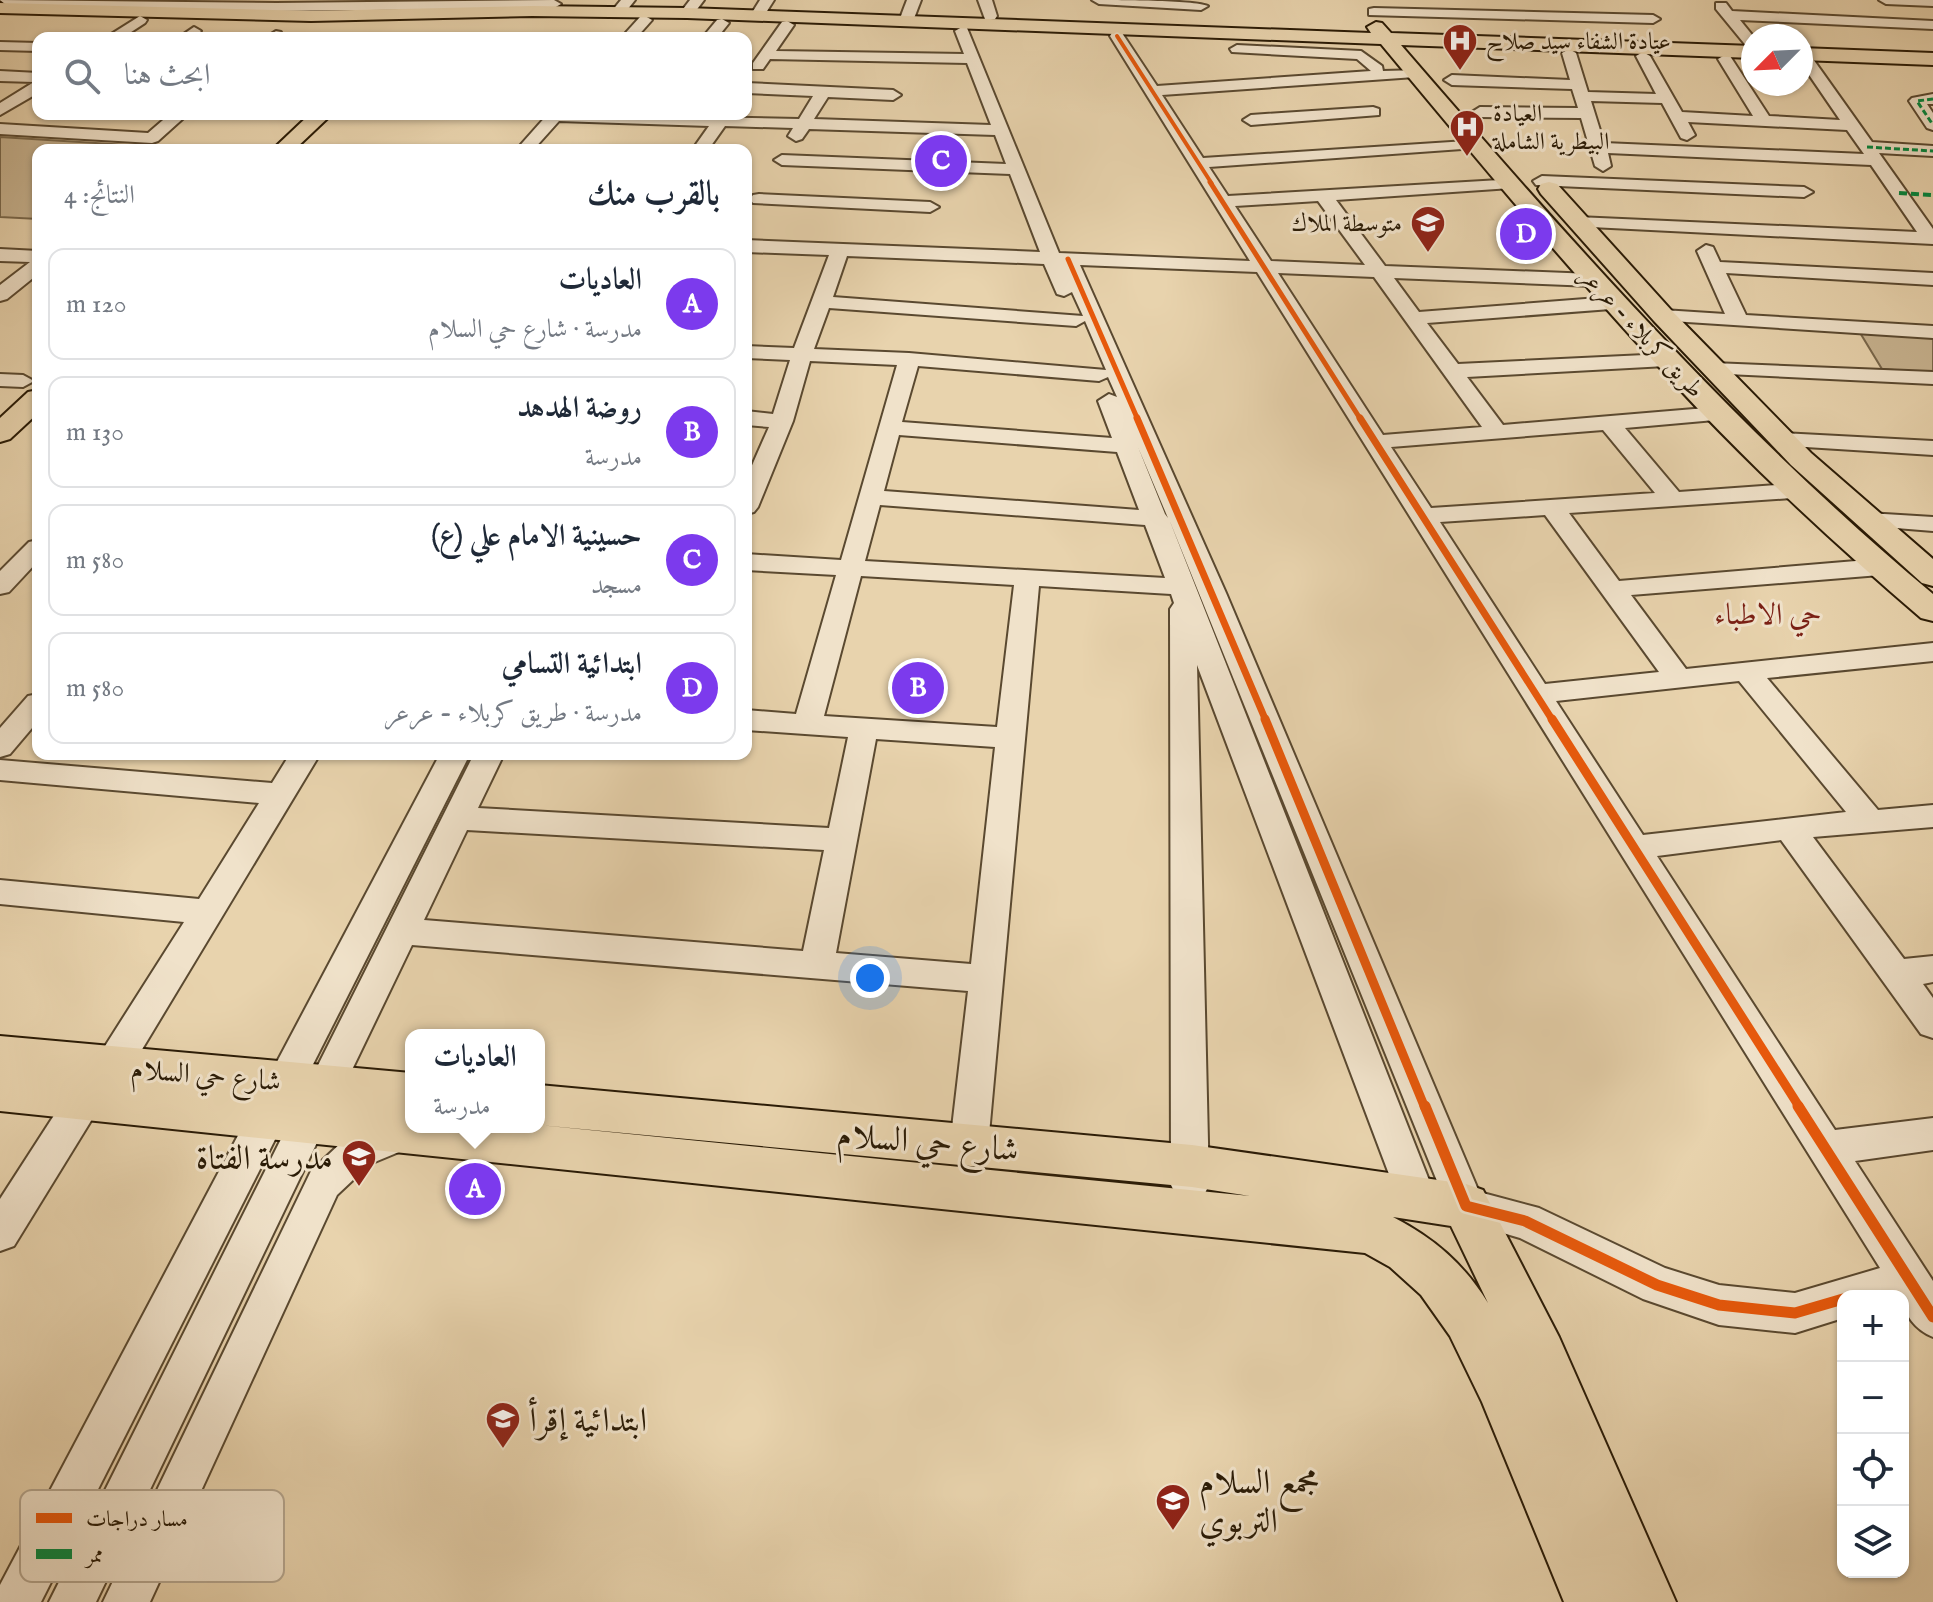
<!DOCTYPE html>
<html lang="ar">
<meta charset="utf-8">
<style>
body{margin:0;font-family:"IM FELL English",Amiri,serif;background:#f2f2f3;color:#1f2937;direction:rtl}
.controls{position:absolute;right:24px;bottom:24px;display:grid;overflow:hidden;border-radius:16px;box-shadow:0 2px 6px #0004}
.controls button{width:72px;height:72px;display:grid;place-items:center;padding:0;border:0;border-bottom:2px solid #e0e1e3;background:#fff;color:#1f2937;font:40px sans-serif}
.compass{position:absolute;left:1741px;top:24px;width:72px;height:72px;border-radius:50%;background:#fff;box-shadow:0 2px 6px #0004;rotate:246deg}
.you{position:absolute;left:870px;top:978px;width:28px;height:28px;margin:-20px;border:6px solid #fff;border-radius:50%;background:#1a73e8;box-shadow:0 0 0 12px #1a73e833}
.badge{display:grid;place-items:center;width:52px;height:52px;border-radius:50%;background:#7c3aed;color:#fff;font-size:26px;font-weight:700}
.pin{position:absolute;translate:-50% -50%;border:4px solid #fff;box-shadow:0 2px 8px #0006}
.popup{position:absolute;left:405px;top:1029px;width:140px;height:104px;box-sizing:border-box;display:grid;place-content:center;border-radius:16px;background:#fff;filter:drop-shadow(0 2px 6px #0005);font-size:26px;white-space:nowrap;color:#747a83}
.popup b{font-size:30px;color:#1f2937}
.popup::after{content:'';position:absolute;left:50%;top:100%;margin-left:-16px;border:16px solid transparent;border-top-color:#fff}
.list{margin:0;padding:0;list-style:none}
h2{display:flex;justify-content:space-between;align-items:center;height:104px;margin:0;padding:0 32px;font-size:34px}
h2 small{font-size:26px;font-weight:400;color:#747a83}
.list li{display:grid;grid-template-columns:52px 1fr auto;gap:24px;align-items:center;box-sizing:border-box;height:112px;margin:0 16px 16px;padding:0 16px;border:2px solid #e0e1e3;border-radius:16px}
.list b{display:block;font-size:30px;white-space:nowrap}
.list p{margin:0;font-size:26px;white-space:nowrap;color:#747a83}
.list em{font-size:26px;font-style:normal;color:#747a83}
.icon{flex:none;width:44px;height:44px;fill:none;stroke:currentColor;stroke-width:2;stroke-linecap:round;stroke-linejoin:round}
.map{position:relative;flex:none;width:1933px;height:1602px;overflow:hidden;direction:ltr}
.search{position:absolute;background:#fff;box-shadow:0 2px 6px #0004;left:32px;top:32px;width:720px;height:88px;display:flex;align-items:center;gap:20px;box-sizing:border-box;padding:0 28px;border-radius:16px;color:#747a83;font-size:30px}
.panel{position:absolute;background:#fff;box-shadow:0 2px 6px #0004;left:32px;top:144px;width:720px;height:616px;border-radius:16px;direction:rtl}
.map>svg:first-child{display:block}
.green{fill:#c8b491;stroke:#79684c;stroke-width:2}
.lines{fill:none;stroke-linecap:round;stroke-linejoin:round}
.minor-casing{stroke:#5a4930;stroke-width:4}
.major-casing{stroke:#2a1b06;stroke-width:4}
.minor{fill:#f0e2ca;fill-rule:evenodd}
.major{fill:#e8d3ad;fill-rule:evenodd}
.quiet-far1{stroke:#00873e;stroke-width:3;stroke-dasharray:6 3;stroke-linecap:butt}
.quiet{stroke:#00873e;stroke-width:4;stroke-dasharray:8 4;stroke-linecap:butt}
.cycleway-far4-casing{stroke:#f0e2ca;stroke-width:7}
.cycleway-far3-casing{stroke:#f0e2ca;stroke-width:8}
.cycleway-far2-casing{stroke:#f0e2ca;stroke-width:11}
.cycleway-far1-casing{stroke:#f0e2ca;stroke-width:14}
.cycleway-casing{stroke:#f0e2ca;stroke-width:16}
.cycleway-far4{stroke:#e8590c;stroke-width:4}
.cycleway-far3{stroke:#e8590c;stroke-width:5}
.cycleway-far2{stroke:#e8590c;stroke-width:7}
.cycleway-far1{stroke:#e8590c;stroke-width:9}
.cycleway{stroke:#e8590c;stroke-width:11}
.labels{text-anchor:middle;stroke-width:6;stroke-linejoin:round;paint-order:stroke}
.far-poi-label{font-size:24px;fill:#2a1b06;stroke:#f0e2ca;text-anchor:start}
.far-street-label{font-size:24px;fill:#2a1b06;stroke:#f0e2ca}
.street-label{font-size:28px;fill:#2a1b06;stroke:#f0e2ca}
.neighbourhood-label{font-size:30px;fill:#7a1f14;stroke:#f0e2ca}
.near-street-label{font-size:34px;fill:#2a1b06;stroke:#f0e2ca}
.near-poi-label{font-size:34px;fill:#2a1b06;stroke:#f0e2ca;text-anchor:start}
.key{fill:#f0e2ca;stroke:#b5a68f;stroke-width:2}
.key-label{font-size:22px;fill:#2a1b06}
</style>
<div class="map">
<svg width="1933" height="1602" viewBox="0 0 1933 1602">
<rect width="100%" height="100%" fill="#e8d3ad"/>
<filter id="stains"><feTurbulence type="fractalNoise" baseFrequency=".0025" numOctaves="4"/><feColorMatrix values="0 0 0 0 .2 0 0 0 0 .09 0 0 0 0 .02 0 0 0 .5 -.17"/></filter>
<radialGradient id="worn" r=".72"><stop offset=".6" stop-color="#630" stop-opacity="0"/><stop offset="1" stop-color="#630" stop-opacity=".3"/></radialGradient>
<g class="green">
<polygon points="0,137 207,150 38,150 38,219 0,217"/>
<polygon points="1859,331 1933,335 1933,373 1882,369"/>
</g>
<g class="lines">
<defs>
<g id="minor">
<polygon points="0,0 276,3 554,0 561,4 554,8 276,11 5,4"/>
<polygon points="621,0 635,0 623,15 613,15 611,12"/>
<polygon points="690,0 704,0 692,16 682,16 680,13"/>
<polygon points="760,0 774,0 762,19 752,19 750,16"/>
<polygon points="907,0 921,0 913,21 906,25 899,21"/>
<polygon points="978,0 992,0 997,16 995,19 985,19"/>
<path d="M1092,0c23,0 101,0 116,6l-7,4 -102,-6z"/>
<polygon points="1879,0 1933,0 1933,6 1886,4"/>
<polygon points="1716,3 1726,3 1732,11 1933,21 1933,29 1740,20 1753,36 1753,49 1748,48 1716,9"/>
<polygon points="1374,8 1653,15 1660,19 1653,23 1369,15 1369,9"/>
<polygon points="140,16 147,20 145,23 122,38 105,38"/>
<polygon points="645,16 652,20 636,38 621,38 640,17"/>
<polygon points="722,19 729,23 717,38 702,38 717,20"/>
<path d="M787,21l7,4 -18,26 188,3 -9,-23 7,-4 5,1 92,225 191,8 -140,-225 2,-3h10l35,53 214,-15 -14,-12 -125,-7 -2,-3 7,-4 124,6 21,15 1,5 37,-1 2,3 -7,4 -253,18 41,63 279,-18 2,3 -8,5 -267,19 19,29 289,-17 3,4 -3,4 -6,1 -175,12 49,66 207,8 10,6 -10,6 -198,-8 25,34 192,-15 10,6 -10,6 -184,14 31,41 208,-10 10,6 -10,6 -199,11 36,48 215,-18 8,2 3,5 -3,5 -101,9 54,64 113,-8 8,2 4,5 -4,5 -8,2 -223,15 50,68 261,-22 9,3 4,5 -4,5 -9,3 -249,20 55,74 247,-26v18l-166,17 111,132 55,-5v22l-120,10 91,122 29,-3v26l-10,2 10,14v40l-12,-4 -140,-194 -124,16 178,274 98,-12v32l-78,11 78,120v56c-17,-7 -30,-22 -30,-41h-60v22l-48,15 -76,-8 -76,-26 -123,-61 -68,-20 -283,-699 267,679 -5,12 -14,6 -14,-6 -5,-12 -201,-533 12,520 -6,12 -13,5 -13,-5 -6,-12 -1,-576 4,-6 -3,-9 -132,-8 -51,559 -6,12 -13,5 -13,-5 -6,-12 18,-154 -556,-46 -316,657h-47l425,-848h30l-26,54 351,20 19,-91 -102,-7v-20l50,4 40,-139 -90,-5v-16l95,6 56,-195 -87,-4 -17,60 -35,86 -4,5 -8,2v-35l23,-52 -23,-2v-14l27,3 17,-54 -44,-2v-12l48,2 35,-93 -83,-3v-12l294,12 -30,-78 -228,-9 -8,-5 8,-5 224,9 -11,-29 -186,-6 -7,10 -6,2 -8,-5 5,-8 -68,-2 -17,24h-16l17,-24 -150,-5 -26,29h-17l32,-36 251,5 14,-23 -67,-3v-10l147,7 8,5 -8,5 -65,-3 -14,22 177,6 -24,-62 -197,-4 -7,10h-10v-6l29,-41zM1318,201l47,64 -94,-4 -36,-55zM847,256l197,8 13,30 7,2 8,-4 11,24 -250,-19zM1080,265l177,7 623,996 -85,25 -76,-8 -54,-17 -126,-60 -60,-16 -253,-599zM1278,273l96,4 108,150 -99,8zM829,308l247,18 9,-5 21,49 -197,-17 -95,-4zM918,366l181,15 9,-4 9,20 -8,-3 -11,7 14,37 -210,-16zM1603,430l52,63 -224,15 -40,-61zM899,435l218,17 22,58 -255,-19zM1138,447l30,71 -3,-4zM880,505l265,20 20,53 -300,-17zM1545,515l114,157 -114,12 -105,-162zM861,576l153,9 -17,142 -173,-11zM1739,681l107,131 -203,23 -87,-134zM876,739l119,8 -24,217 -135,-11zM467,830l357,20 -21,101 -379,-31z"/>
<polygon points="194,27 201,31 194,38 178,38"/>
<polygon points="276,31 281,32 281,38 265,38"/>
<polygon points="0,42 38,43 38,51 0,50"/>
<path d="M1569,49l7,4 12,39 68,2 -20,-38 7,-4 7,4 32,56 71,4 -35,-57 7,-4 5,1 39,60 71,4 -39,-57 2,-4h10l59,83 61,4v10l-54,-3 54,76v15l-362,-18 -3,-4 9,-5 340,15 -46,-67 -263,-12 3,13 -8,5 -8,-5 -14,-48 -101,-1 -8,-5 8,-5 98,1 -6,-19 -120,-4 -8,-5 8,-5 118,5 -8,-27zM1591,101l71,2 19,35 6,2 8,-5 -7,-13 159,8 17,24 -260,-11z"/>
<polygon points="0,71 38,73 38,93 0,115 0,103 34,82 0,81"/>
<polygon points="1933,94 1933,104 1927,104 1933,113 1933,130 1927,128 1909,101 1912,98"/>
<polygon points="1373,107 1379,109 1379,115 1251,125 1243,120 1251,115"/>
<polygon points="170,114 188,114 158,141 152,143 0,134 0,124 148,133"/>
<polygon points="1542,176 1804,187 1813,192 1804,197 1536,185 1533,181"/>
<polygon points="759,194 930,202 939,207 930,212 753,203 750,199 753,195"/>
<polygon points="1706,245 1713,247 1720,262 1933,273 1933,285 1726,273 1746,315 1933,326 1933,338 1656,320 1653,316 1663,310 1725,314 1697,251"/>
<polygon points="0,249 38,251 38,274 7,299 0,301 0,285 30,262 0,261"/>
<polygon points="1713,363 1933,372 1933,384 1706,373 1702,369 1706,365"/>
<polygon points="0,374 23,375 34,381 23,387 0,386"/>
<polygon points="1782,433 1933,441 1933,455 1774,445 1771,440 1774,435"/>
<polygon points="1868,513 1933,517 1933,531 1859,525 1856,520 1859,515"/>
<polygon points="38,540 38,561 9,592 0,594 0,571 29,542"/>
<polygon points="38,694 38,721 10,754 0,757 0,728 28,696"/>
<polygon points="290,754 320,754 126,1076 113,1080 100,1076 95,1065 100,1054 184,922 0,904 0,880 199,899 259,803 0,780 0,760 272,783"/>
<polygon points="440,754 470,754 41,1602 0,1602 0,1585"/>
<polygon points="84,1084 97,1089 102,1100 97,1111 14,1246 0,1251 0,1199 71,1089"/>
<polygon points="398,1119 411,1123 416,1135 411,1147 370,1164 337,1195 150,1602 103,1602 311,1171 343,1141"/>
</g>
<g id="major">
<path d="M0,3l311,8 221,-5 155,2 684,25 -4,-6 9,-5 6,1 9,10 362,13v12l-352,-13c167,193 335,385 532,549v27l-12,-3c-77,-66 -151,-134 -221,-207 -112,-118 -216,-243 -319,-367l-694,-26 -155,-2 -221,5 -311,-8z"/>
<polygon points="1801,48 1933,53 1933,65 1801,60"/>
<polygon points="310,114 332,114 294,150 272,150"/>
<polygon points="1549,182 1557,184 1672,311 1811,453 1933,559 1933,586 1922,583 1791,465 1654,321 1541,194 1538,189 1541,184"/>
<polygon points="38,390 38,413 10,439 0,442 0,418 28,392"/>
<path d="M0,1036l411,37v54l128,-2 711,71 -58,-9 -653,-62v-40l653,60 274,39 17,6 76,147 117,265h-112l-82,-200 -32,-66 -29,-41 -31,-28 -25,-14 -1365,-142zM1393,1217l58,9 37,77c-24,-39 -54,-65 -95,-86z"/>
</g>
</defs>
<use href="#minor" class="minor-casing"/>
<use href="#major" class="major-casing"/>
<use href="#minor" class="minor"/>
<use href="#major" class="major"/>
<g class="quiet-far1">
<polyline points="1933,99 1917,101 1933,125"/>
<polyline points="1867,147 1933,151"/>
</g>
<polyline class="quiet" points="1899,193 1933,195"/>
<defs>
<polyline id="cycleway-far4" points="1117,36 1212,184"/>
<g id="cycleway-far3">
<polyline points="1210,182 1361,420"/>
<polyline points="1068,259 1138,420"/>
</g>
<g id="cycleway-far2">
<polyline points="1137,418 1266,721"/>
<polyline points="1360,418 1553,721"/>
</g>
<g id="cycleway-far1">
<polyline points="1265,719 1425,1108"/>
<polyline points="1552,719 1800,1108"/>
</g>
<g id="cycleway">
<polyline points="1425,1106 1466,1206 1525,1221 1657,1285 1719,1305 1795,1313 1843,1299"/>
<polyline points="1798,1106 1933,1317"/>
</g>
</defs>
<use href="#cycleway-far4" class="cycleway-far4-casing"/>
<use href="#cycleway-far3" class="cycleway-far3-casing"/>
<use href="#cycleway-far2" class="cycleway-far2-casing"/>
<use href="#cycleway-far1" class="cycleway-far1-casing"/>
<use href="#cycleway" class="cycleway-casing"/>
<use href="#cycleway-far4" class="cycleway-far4"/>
<use href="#cycleway-far3" class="cycleway-far3"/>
<use href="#cycleway-far2" class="cycleway-far2"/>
<use href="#cycleway-far1" class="cycleway-far1"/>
<use href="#cycleway" class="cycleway"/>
</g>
<defs>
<symbol id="hospital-pin" viewBox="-11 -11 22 30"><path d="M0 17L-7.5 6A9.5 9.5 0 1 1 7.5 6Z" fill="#8f2418" stroke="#f0e2ca"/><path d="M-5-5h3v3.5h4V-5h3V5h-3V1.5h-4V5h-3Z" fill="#fff"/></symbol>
<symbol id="school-pin" viewBox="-11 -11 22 30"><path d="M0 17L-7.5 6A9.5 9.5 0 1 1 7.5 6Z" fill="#8f2418" stroke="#f0e2ca"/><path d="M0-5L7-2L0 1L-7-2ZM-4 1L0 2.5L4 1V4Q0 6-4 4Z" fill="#fff"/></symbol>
</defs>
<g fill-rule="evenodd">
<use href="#hospital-pin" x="1440" y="21" width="40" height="54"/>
<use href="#hospital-pin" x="1447" y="107" width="40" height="54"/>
<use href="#school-pin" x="1408" y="203" width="40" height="54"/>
<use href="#school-pin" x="339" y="1137" width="40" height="54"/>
<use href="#school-pin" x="483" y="1399" width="40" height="54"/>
<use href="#school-pin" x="1153" y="1481" width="40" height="54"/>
</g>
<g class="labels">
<g class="far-poi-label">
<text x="1486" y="49">عيادة الشفاء سيد صلاح</text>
<text x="1493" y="121">العيادة<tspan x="1493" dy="28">البيطرية الشاملة</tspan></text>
<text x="1402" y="231" text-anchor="end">متوسطة الملاك</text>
</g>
<g class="far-street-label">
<text transform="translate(1642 332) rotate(47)" y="8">طريق كربلاء - عرعر</text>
</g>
<g class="street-label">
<text transform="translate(206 1074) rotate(5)" y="10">شارع حي السلام</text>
</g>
<g class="neighbourhood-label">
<text x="1768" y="624">حي الاطباء</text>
</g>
<g class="near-street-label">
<text transform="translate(928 1141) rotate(5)" y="12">شارع حي السلام</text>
</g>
<g class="near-poi-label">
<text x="333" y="1169" text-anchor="end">مدرسة الفتاة</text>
<text x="529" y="1431">ابتدائية إقرأ</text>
<text x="1199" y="1493">مجمع السلام<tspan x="1199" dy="39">التربوي</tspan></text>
</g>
</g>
<rect x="20" y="1490" width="264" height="92" rx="12" class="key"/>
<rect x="36" y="1513" width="36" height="10" fill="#e8590c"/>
<rect x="36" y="1549" width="36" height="10" fill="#00873e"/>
<g class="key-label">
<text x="86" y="1526">مسار دراجات</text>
<text x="86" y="1562">ممر</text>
</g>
<rect width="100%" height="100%" filter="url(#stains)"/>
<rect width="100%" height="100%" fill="url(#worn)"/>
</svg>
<div class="controls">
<button>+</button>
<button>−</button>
<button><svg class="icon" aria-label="locate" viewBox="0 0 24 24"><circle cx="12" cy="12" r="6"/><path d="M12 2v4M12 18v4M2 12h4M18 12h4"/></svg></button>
<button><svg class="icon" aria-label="layers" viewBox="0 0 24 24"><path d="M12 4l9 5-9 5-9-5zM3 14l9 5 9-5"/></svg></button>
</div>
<svg class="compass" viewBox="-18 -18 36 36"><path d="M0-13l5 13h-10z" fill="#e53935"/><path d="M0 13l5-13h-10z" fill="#747a83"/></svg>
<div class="you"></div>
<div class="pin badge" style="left:475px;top:1189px">A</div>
<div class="popup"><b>العاديات</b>مدرسة</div>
<div class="pin badge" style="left:918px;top:688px">B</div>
<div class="pin badge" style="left:941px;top:161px">C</div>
<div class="pin badge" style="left:1526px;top:234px">D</div>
<div class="search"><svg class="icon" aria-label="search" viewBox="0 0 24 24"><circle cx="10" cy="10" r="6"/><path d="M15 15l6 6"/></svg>ابحث هنا</div>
<section class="panel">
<h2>بالقرب منك<small>النتائج: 4</small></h2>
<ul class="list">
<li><span class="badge">A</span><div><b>العاديات</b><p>مدرسة · شارع حي السلام</p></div><em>120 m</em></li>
<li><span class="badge">B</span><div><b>روضة الهدهد</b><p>مدرسة</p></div><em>130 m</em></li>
<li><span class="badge">C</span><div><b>حسينية الامام علي (ع)</b><p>مسجد</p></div><em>580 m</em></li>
<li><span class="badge">D</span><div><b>ابتدائية التسامي</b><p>مدرسة · طريق كربلاء - عرعر</p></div><em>580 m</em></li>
</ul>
</section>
</div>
